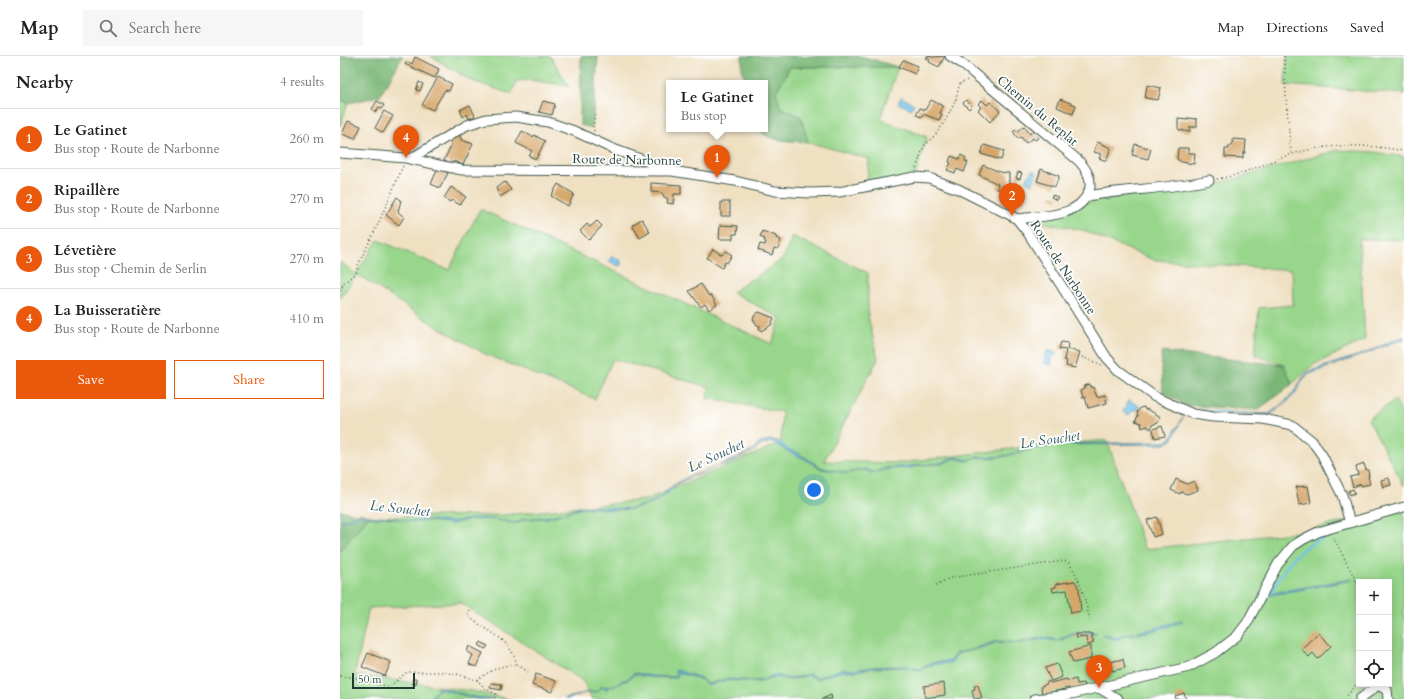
<!DOCTYPE html>
<meta charset="utf-8">
<style>
body{margin:0;font-family:Cardo,serif;background:#f6f6f6;color:#202124}
.controls{position:absolute;right:12px;bottom:12px;display:grid;overflow:hidden;border-radius:0px;box-shadow:0 2px 10px #0003}
.controls button{width:36px;height:36px;display:grid;place-items:center;padding:0;border:0;border-bottom:1px solid #e0e0e0;background:#fff;color:#202124;font:20px sans-serif}
.scale{position:absolute;left:12px;bottom:10px;width:63px;box-sizing:border-box;padding-left:4px;border:2px solid #1f3d34;border-top:0;font-size:11px;line-height:14px;white-space:nowrap;color:#1f3d34;-webkit-text-stroke:3px #fff;paint-order:stroke}
.you{position:absolute;left:474px;top:434px;width:14px;height:14px;margin:-10px;border:3px solid #fff;border-radius:50%;background:#1a73e8;box-shadow:0 0 0 6px #1a73e833}
.badge{display:grid;place-items:center;width:26px;height:26px;border-radius:50%;background:#ea580c;color:#fff;font-size:13px;font-weight:700}
.pin{position:absolute;translate:-50% -33px;filter:drop-shadow(0 1px 2px #0008)}
.pin::after{content:'';position:absolute;top:21px;width:14px;height:12px;background:inherit;clip-path:polygon(0 0,100% 0,50% 100%)}
.popup{position:absolute;left:326px;top:24px;width:102px;height:52px;box-sizing:border-box;display:grid;place-content:center;border-radius:0px;background:#fff;filter:drop-shadow(0 1px 3px #0005);font-size:13px;white-space:nowrap;color:#757577}
.popup b{font-size:15px;color:#202124}
.popup::after{content:'';position:absolute;left:50%;top:100%;margin-left:-8px;border:8px solid transparent;border-top-color:#fff}
.list{margin:0;padding:0;list-style:none}
h2{display:flex;justify-content:space-between;align-items:center;height:52px;margin:0;padding:0 16px;font-size:17px}
h2 small{font-size:13px;font-weight:400;color:#757577}
.list li{display:grid;grid-template-columns:26px 1fr auto;gap:12px;align-items:center;box-sizing:border-box;height:60px;padding:0 16px;border-top:1px solid #e0e0e0}
.list b{display:block;font-size:15px;white-space:nowrap}
.list p{margin:0;font-size:13px;white-space:nowrap;color:#757577}
.list em{font-size:13px;font-style:normal;color:#757577}
.actions{display:flex;gap:8px;padding:12px 16px}
.actions a{flex:1;padding:9px 0;border:1px solid #ea580c;border-radius:0px;text-align:center;font-size:14px;color:#ea580c}
.actions .main{background:#ea580c;color:#fff}
.icon{flex:none;width:22px;height:22px;fill:none;stroke:currentColor;stroke-width:2;stroke-linecap:round;stroke-linejoin:round}
.map{position:relative;flex:none;width:1064px;height:643px;overflow:hidden}
header{display:flex;align-items:center;gap:24px;box-sizing:border-box;height:56px;padding:0 20px;background:#fff;border-bottom:1px solid #e0e0e0}
header strong{font-size:19px}
nav{display:flex;gap:22px;margin-inline-start:auto;font-size:14px}
.search{width:280px;height:36px;background:#f6f6f6;display:flex;align-items:center;gap:10px;box-sizing:border-box;padding:0 14px;border-radius:0px;color:#757577;font-size:15px}
main{display:flex}
aside{flex:1;background:#fff}
.map>svg:first-child{display:block}
.green{fill:#98d68b;stroke:#5c8a60;fill-rule:evenodd}
.forest{fill:#7ab777;stroke:#4c7a56}
.water{fill:#6fc1eb;stroke:#477f90}
.lines{fill:none;stroke-linecap:round;stroke-linejoin:round}
.stream{stroke:#6fc1eb;stroke-width:2.5}
.building{fill:#d6a669}
.minor-casing{stroke:#3e5549;stroke-width:11}
.path{stroke:#3e5549;stroke-width:1.5;stroke-dasharray:1 3;stroke-linecap:butt}
.minor{stroke:#fff;stroke-width:9}
.labels{text-anchor:middle;stroke-width:3.5;stroke-linejoin:round;paint-order:stroke}
.street-label{font-size:13px;fill:#1f3d34;stroke:#fff}
.water-label{font-size:14px;font-style:italic;fill:#335e62;stroke:#fff}
</style>
<header>
<strong>Map</strong>
<div class="search"><svg class="icon" aria-label="search" viewBox="0 0 24 24"><circle cx="10" cy="10" r="6"/><path d="M15 15l6 6"/></svg>Search here</div>
<nav><a>Map</a><a>Directions</a><a>Saved</a></nav>
</header>
<main>
<aside>
<h2>Nearby<small>4 results</small></h2>
<ul class="list">
<li><span class="badge">1</span><div><b>Le Gatinet</b><p>Bus stop · Route de Narbonne</p></div><em>260 m</em></li>
<li><span class="badge">2</span><div><b>Ripaillère</b><p>Bus stop · Route de Narbonne</p></div><em>270 m</em></li>
<li><span class="badge">3</span><div><b>Lévetière</b><p>Bus stop · Chemin de Serlin</p></div><em>270 m</em></li>
<li><span class="badge">4</span><div><b>La Buisseratière</b><p>Bus stop · Route de Narbonne</p></div><em>410 m</em></li>
</ul>
<div class="actions"><a class="main">Save</a><a>Share</a></div>
</aside>
<div class="map">
<svg width="1064" height="643" viewBox="0 0 1064 643">
<rect width="100%" height="100%" fill="#fff"/>
<filter id="ink" filterUnits="userSpaceOnUse"><feTurbulence type="fractalNoise" baseFrequency=".025" numOctaves="2"/><feDisplacementMap in="SourceGraphic" scale="8" xChannelSelector="R" yChannelSelector="G"/><feConvolveMatrix kernelMatrix="1 2 1 2 8 2 1 2 1" color-interpolation-filters="sRGB"/></filter>
<filter id="wash" filterUnits="userSpaceOnUse"><feTurbulence type="fractalNoise" baseFrequency=".012" numOctaves="4" result="noise"/><feDisplacementMap in="SourceGraphic" scale="16" xChannelSelector="R" yChannelSelector="G"/><feGaussianBlur stdDeviation="0.9" result="paint"/><feColorMatrix in="noise" values="0 0 0 0 0 0 0 0 0 0 0 0 0 0 0 0 0 1.4 0 .05"/><feComposite in="paint" operator="in"/></filter>
<g filter="url(#wash)">
<rect width="100%" height="100%" fill="#efe0c2"/>
<g class="green">
<polygon points="91,0 210,0 229,30 191,24 177,25 171,38 130,24"/>
<polygon points="947,0 1064,0 1064,38 945,29"/>
<polygon points="450,11 558,11 540,63 587,81 574,124 526,135 529,103 468,86 461,61 440,51 436,36"/>
<polygon points="0,43 8,47 0,70"/>
<polygon points="998,94 1034,96 1064,101 1064,184 1019,183 1025,284 973,309 952,328 944,309 915,299 919,252 953,249 952,214 814,204 739,173 683,163 761,143 869,130"/>
<path d="M140,153l292,135 8,-26 -48,-26 51,-33 9,-23 76,37v43l10,43 -54,102 75,2 118,-15 90,-8 38,109 155,-17 104,-25v192h-812l-9,-18 -122,-78 -92,5 -9,43 -6,24 118,16 36,8h-168v-148l28,-34 136,-2 141,-15 136,-57 1,-31 -75,-14 2,-11 -96,-28 -18,40 -108,-44 -54,-31 -76,-50 -17,24v-36l16,12 22,-34 71,30zM1019,526h30v102h-30z"/>
<polygon points="1055,344 1064,363 1064,430 1028,363"/>
</g>
<g class="forest">
<polygon points="0,0 63,0 40,40 8,47 0,43"/>
<polygon points="241,0 258,0 252,72 240,69"/>
<path d="M402,0h119l37,11h-108l-14,25 4,15 21,10 7,25c-12,-1 -43,0 -48,-13h5v-46h-16l-7,-11z"/>
<polygon points="821,296 944,309 952,328 918,354 845,349 823,336"/>
<polygon points="0,454 28,461 0,495"/>
</g>
<g class="water">
<polygon points="561,41 574,48 571,53 558,47"/>
<polygon points="692,114 697,116 693,128 686,125"/>
<polygon points="272,200 281,205 281,209 279,210 269,205"/>
<path d="M1064,281v2l-13,4 -23,10 -59,21c-7,4 -9,12 -13,18 -6,8 -18,17 -26,23l-42,-1 -31,-3 72,3c8,-6 19,-14 24,-21 6,-7 8,-15 15,-21l60,-20 24,-11z"/>
<polygon points="707,294 717,297 716,299 713,299 711,309 704,307"/>
<polygon points="789,344 799,350 797,354 793,354 789,359 783,356"/>
<polygon points="843,361 832,384 825,388 716,389 673,397 666,400 647,402 636,401 627,405 615,402 601,408 578,409 571,412 546,413 540,416 531,417 526,414 519,414 509,417 482,413 463,402 449,396 435,387 431,386 419,390 413,395 387,408 375,411 363,417 354,419 334,430 327,438 312,447 293,453 274,454 246,451 207,462 189,463 182,464 179,467 174,467 153,463 127,464 112,468 90,465 75,466 44,461 36,462 21,458 18,458 17,461 0,466 0,465 13,461 19,457 35,461 42,460 69,465 87,464 111,466 130,463 145,462 175,467 184,463 205,461 220,458 243,450 291,453 312,446 325,438 329,432 353,418 361,417 385,407 412,395 419,388 429,384 438,385 448,393 458,397 482,412 507,417 526,413 532,416 539,415 546,412 601,407 614,401 629,404 635,401 645,401 665,400 706,390 724,388 826,386 831,382"/>
<polygon points="1011,523 1012,524 926,540 926,538"/>
<polygon points="842,564 842,566 812,575 786,579 775,584 763,579 763,578 775,582 787,578 812,573"/>
<polygon points="756,576 756,578 732,579 718,585 703,583 679,587 657,586 641,592 619,597 616,599 611,607 593,608 579,614 565,611 531,612 516,615 502,615 477,623 468,619 450,624 437,621 420,626 385,624 370,629 366,628 362,624 340,617 337,617 337,621 335,622 308,621 295,618 286,625 282,625 279,628 269,631 267,633 262,631 258,636 244,637 229,643 224,643 245,637 258,635 262,630 266,631 278,628 282,624 286,624 294,617 312,620 335,621 336,619 335,615 337,614 360,622 366,627 370,628 385,623 420,625 435,619 450,623 469,618 477,622 502,613 514,614 531,611 564,610 579,613 594,606 611,605 616,597 631,594 657,585 679,587 704,581 718,584 730,578"/>
<polygon points="99,631 130,640 150,643 138,643 100,633 96,635 92,643 90,643"/>
</g>
<g class="lines">
<g class="stream">
<polyline points="860,355 889,357"/>
<path d="M930,539c16,-31 26,-49 62,-60"/>
</g>
</g>
<g id="blocks">
<g class="building">
<polygon points="587,0 592,1 605,0 599,11 589,6 590,4 586,2"/>
<polygon points="75,1 99,13 95,22 65,8 67,5 72,8"/>
<polygon points="563,4 578,10 575,18 559,11"/>
<polygon points="98,21 112,28 109,35 105,34 93,54 82,49"/>
<polygon points="79,26 83,28 80,35 76,34"/>
<polygon points="807,29 821,32 818,44 805,42"/>
<polygon points="720,43 736,49 733,58 717,51"/>
<polygon points="591,44 603,50 600,57 602,58 599,64 583,58 582,61 576,59 580,52 585,54"/>
<polygon points="626,44 632,50 629,53 623,47"/>
<polygon points="642,44 647,49 650,46 660,55 650,66 638,54 641,51 638,48"/>
<polygon points="37,45 44,49 42,53 39,51 36,56 32,53"/>
<polygon points="203,45 215,48 212,59 199,56"/>
<polygon points="130,49 135,60 129,63 127,58 123,61 120,54"/>
<polygon points="44,55 53,60 43,77 35,72"/>
<polygon points="848,62 857,63 857,71 850,71 850,76 839,74 838,72 838,63 848,64"/>
<polygon points="8,65 21,70 15,83 2,78"/>
<polygon points="684,70 690,78 693,75 698,82 695,84 693,82 686,87 681,81 678,83 673,75 675,73 677,76"/>
<polygon points="182,75 193,81 194,79 205,85 196,103 189,100 192,95 176,87"/>
<polygon points="119,78 121,82 121,84 133,88 123,109 114,105 113,108 104,104 111,90 111,83"/>
<polygon points="893,83 906,84 905,97 903,97 903,102 885,101 885,93 889,93 889,90 892,90"/>
<polygon points="757,86 771,92 766,105 759,102 761,98 754,96"/>
<polygon points="795,88 811,93 808,103 792,99"/>
<polygon points="644,89 664,95 661,104 641,98"/>
<polygon points="838,92 848,92 848,97 855,97 854,108 841,106 837,103"/>
<polygon points="621,99 626,102 625,105 628,106 624,116 617,113 615,117 607,114 611,107 609,106 611,100 619,103"/>
<polygon points="643,109 660,116 669,117 669,134 657,133 658,128 639,119"/>
<polygon points="98,112 108,117 100,132 91,128"/>
<polygon points="701,113 719,120 715,131 697,125"/>
<polygon points="678,116 682,117 680,123 676,122"/>
<polygon points="165,126 171,134 160,141 156,132"/>
<polygon points="311,127 341,129 341,138 334,138 333,148 327,147 328,143 324,141 322,137 311,136"/>
<polygon points="218,128 234,138 228,150 211,140"/>
<polygon points="111,131 126,141 120,149 112,144 110,146 104,142"/>
<polygon points="712,139 718,141 717,144 711,141"/>
<polygon points="57,141 61,144 58,156 64,161 59,169 46,159"/>
<rect x="381" y="146" width="9" height="14"/>
<polygon points="302,163 310,176 300,182 292,169"/>
<polygon points="257,165 262,170 249,184 240,175 247,168 250,171"/>
<polygon points="380,169 398,170 397,178 393,178 393,183 379,183"/>
<polygon points="422,175 436,180 436,182 441,184 438,193 434,192 432,199 418,194 420,188 425,189 426,186 424,185 425,183 420,181"/>
<polygon points="373,193 382,199 386,195 392,199 387,207 385,206 382,212 367,202"/>
<polygon points="361,228 369,240 371,239 377,249 369,254 365,248 361,251 349,235"/>
<polygon points="419,256 434,262 431,269 421,275 419,272 420,270 417,269 413,263 415,259"/>
<polygon points="721,286 728,287 727,293 740,296 735,312 726,310 727,305 724,304 726,294 719,293"/>
<polygon points="750,328 751,332 753,331 757,341 765,339 767,347 748,352 745,341 743,342 741,334 745,332 744,330"/>
<polygon points="804,351 805,354 807,353 821,361 817,368 816,367 812,369 811,373 807,370 802,372 801,367 795,365 798,360 797,356 800,352"/>
<polygon points="822,370 825,380 815,382 813,373"/>
<polygon points="1024,408 1026,414 1028,414 1029,420 1028,420 1030,428 1021,430 1021,428 1013,431 1010,421 1018,419 1016,411"/>
<polygon points="1049,422 1051,429 1043,431 1041,424"/>
<polygon points="836,423 847,428 854,425 858,434 847,438 841,436 840,438 831,434"/>
<polygon points="968,430 971,447 959,449 956,431"/>
<polygon points="1013,433 1015,437 1010,439 1008,435"/>
<polygon points="817,461 822,478 813,481 807,464"/>
<polygon points="735,525 739,533 741,555 731,557 727,534 713,536 712,532 716,531 716,528"/>
<polygon points="978,577 991,590 978,603 973,597 969,601 961,593"/>
<polygon points="735,578 752,578 752,584 754,584 752,588 747,589 746,581 736,582"/>
<polygon points="141,586 148,590 145,593 139,589"/>
<polygon points="129,590 143,597 136,611 129,608 133,599 127,596"/>
<polygon points="751,590 751,603 733,607 729,596"/>
<polygon points="28,597 51,606 45,620 22,611"/>
<polygon points="783,603 785,612 772,615 770,606"/>
<polygon points="717,608 722,621 711,625 705,612"/>
<polygon points="196,618 216,625 212,636 192,629"/>
<polygon points="73,623 77,623 76,628 72,628"/>
<polygon points="727,623 728,625 736,623 737,628 744,627 745,630 729,634 729,632 712,636 712,637 702,639 701,630 707,628 707,626 709,625 710,627"/>
<polygon points="151,627 162,628 161,634 150,632"/>
<polygon points="604,627 605,639 585,642 584,630"/>
<polygon points="638,629 642,642 634,643 632,634 635,633 634,630"/>
<polygon points="844,637 846,643 836,643 835,640"/>
<polygon points="491,639 492,643 482,643"/>
</g>
</g>
</g>
<g filter="url(#ink)">
<use href="#blocks" fill-opacity="0" stroke="#3e5549" stroke-width="1"/>
<g class="lines">
<defs>
<g id="minor">
<path d="M610,0l11,7 118,98c7,8 14,18 10,30 -10,27 -48,25 -72,28"/>
<polyline points="0,97 66,102 122,114 332,115 395,125 435,135 470,137 499,136 574,121 589,122 618,133 672,160 677,163 688,177 767,302 778,314 815,341 853,358 873,361 923,363 952,369 972,385 982,399 1002,439 1010,467"/>
<polyline points="70,103 127,69 146,63 176,61 208,66 234,75 273,93 325,112"/>
<path d="M747,140c41,-7 82,-7 122,-16"/>
<polyline points="759,632 778,643"/>
<polyline points="695,643 727,639 849,611 875,597 897,580 907,567 938,508 953,490 964,483 978,476 1064,451"/>
<polyline points="1020,643 1038,629 1047,634 1048,643"/>
</g>
</defs>
<use href="#minor" class="minor-casing"/>
<g class="path">
<polyline points="944,0 946,41 951,98"/>
<polyline points="254,75 253,71 255,56"/>
<polyline points="576,112 584,90 597,77 605,65 615,46 620,27 628,24"/>
<path d="M877,123c27,-4 49,-17 75,-25 37,-11 74,-10 112,-3"/>
<polyline points="0,234 4,227 17,216 18,209 39,166 63,110"/>
<polyline points="742,301 762,309"/>
<polyline points="993,481 1019,530"/>
<path d="M596,529l14,-7 113,-17 5,1c12,14 17,40 22,57"/>
<path d="M130,554l-2,3 1,4c20,16 41,20 48,48"/>
<polyline points="0,620 16,622 49,631 67,616 102,616 116,618 137,624 146,633 156,638 154,643"/>
<path d="M137,624c10,-7 24,-16 37,-15 5,0 10,4 14,7"/>
<polyline points="1006,643 1006,641 1019,625"/>
</g>
<use href="#minor" class="minor"/>
</g>
</g>
<g class="labels">
<g class="street-label">
<text transform="translate(698 54) rotate(40)" y="5">Chemin du Replat</text>
<text transform="translate(287 103) rotate(1)" y="5">Route de Narbonne</text>
<text transform="translate(724 211) rotate(57)" y="5">Route de Narbonne</text>
</g>
<g class="water-label">
<text transform="translate(710 383) rotate(-8)" y="5">Le Souchet</text>
<text transform="translate(376 399) rotate(-25)" y="5">Le Souchet</text>
<text transform="translate(60 452) rotate(6)" y="5">Le Souchet</text>
</g>
</g>
</svg>
<div class="controls">
<button>+</button>
<button>−</button>
<button><svg class="icon" aria-label="locate" viewBox="0 0 24 24"><circle cx="12" cy="12" r="6"/><path d="M12 2v4M12 18v4M2 12h4M18 12h4"/></svg></button>
</div>
<div class="scale">50 m</div>
<div class="you"></div>
<div class="pin badge" style="left:377px;top:122px">1</div>
<div class="popup"><b>Le Gatinet</b>Bus stop</div>
<div class="pin badge" style="left:672px;top:160px">2</div>
<div class="pin badge" style="left:759px;top:632px">3</div>
<div class="pin badge" style="left:66px;top:102px">4</div>
</div>
</main>
